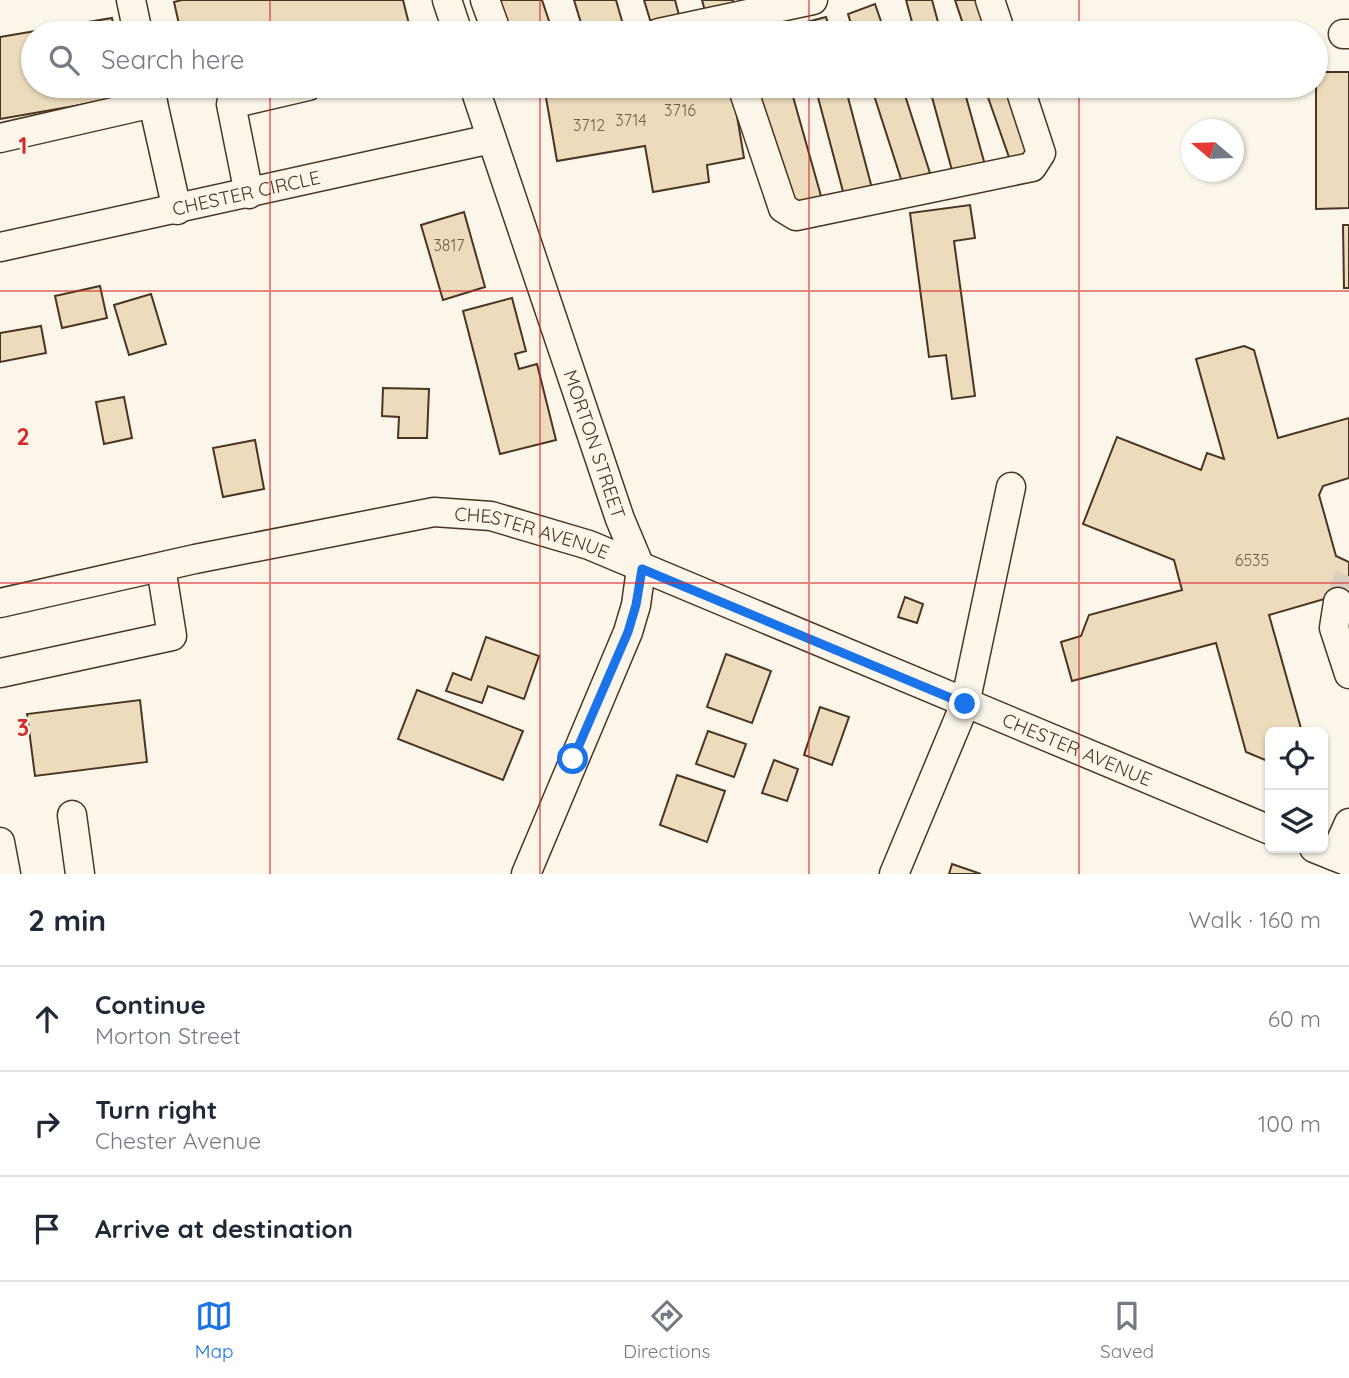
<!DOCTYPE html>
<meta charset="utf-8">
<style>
body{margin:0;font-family:Quicksand,sans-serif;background:#f2f2f3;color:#1f2937}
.controls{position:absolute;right:21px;bottom:21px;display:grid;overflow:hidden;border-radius:10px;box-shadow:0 2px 5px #0004}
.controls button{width:63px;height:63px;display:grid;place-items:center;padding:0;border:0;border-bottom:2px solid #e0e1e3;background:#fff;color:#1f2937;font:35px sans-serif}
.compass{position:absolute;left:1181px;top:119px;width:63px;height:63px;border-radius:50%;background:#fff;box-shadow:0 2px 5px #0004;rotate:289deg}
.stop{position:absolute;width:21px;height:21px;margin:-16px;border:5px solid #1a73e8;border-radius:50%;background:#fff}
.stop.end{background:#1a73e8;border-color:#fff;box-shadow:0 2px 7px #0008}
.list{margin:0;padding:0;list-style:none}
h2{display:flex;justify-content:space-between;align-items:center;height:91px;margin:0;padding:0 28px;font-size:30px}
h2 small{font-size:23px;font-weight:400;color:#747a83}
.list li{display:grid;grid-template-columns:46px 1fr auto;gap:21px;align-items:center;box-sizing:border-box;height:105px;padding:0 28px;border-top:2px solid #e0e1e3}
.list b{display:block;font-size:26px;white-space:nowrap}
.list p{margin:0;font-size:23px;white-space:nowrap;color:#747a83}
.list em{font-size:23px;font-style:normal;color:#747a83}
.icon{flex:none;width:38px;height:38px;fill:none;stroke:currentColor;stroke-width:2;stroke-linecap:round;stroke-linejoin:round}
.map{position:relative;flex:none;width:1349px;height:874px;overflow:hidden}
.search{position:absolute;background:#fff;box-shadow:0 2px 5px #0004;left:21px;right:21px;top:21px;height:77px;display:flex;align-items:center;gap:18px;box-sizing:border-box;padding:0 24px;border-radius:38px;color:#747a83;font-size:26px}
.sheet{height:406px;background:#fff}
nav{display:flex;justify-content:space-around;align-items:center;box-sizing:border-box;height:98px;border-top:2px solid #e0e1e3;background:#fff;font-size:19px;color:#747a83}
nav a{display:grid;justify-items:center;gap:4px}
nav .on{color:#1a73e8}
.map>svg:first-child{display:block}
.building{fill:#ecdcbc;stroke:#4a3520;stroke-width:2}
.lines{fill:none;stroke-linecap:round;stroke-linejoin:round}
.minor-tunnel{stroke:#d8cfc1;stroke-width:28;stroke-dasharray:28 14;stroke-linecap:butt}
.minor-casing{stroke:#4a3520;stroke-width:31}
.minor{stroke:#fbf6e9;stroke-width:28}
.route{stroke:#1a73e8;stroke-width:9}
.grid{fill:none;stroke:#d62828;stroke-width:2;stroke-opacity:0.55}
.labels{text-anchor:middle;stroke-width:5;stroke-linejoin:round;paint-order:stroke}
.number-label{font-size:16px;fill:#725f47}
.street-label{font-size:19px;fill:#4a3520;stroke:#fbf6e9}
.grid-label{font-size:23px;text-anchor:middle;font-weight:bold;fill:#d62828;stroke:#fbf6e9;stroke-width:5;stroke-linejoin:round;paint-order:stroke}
</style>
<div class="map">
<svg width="1349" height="874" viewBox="0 0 1349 874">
<rect width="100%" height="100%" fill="#fbf6e9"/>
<g class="building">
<polygon points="182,0 403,0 410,28 386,33 181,33 174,2"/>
<polygon points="494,0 542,0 553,33 504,33"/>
<polygon points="574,0 616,0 624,28 609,33 584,33"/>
<polygon points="644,0 675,0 679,15 651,23"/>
<polygon points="702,0 733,0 734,3 705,11"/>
<polygon points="906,0 932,0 941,33 915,33"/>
<polygon points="955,0 987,0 999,33 966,33"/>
<polygon points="875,4 885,33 854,33 848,14"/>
<polygon points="826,17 831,33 801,33 799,24"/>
<polygon points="112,18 115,33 33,33 33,86 124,86 126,97 0,119 0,37"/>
<polygon points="772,23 775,33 741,33 741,32"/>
<polygon points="1316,72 1349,72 1349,208 1316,209"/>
<polygon points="218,86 239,86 241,97 222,101"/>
<polygon points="544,86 732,86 744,158 707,165 709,182 653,192 645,146 557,161"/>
<polygon points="756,86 790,86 823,203 792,212"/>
<polygon points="815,86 845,86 873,192 845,199"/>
<polygon points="871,86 902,86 930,173 902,182"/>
<polygon points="929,86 963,86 985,165 953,174"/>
<polygon points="984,86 1017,86 1039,150 1010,160"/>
<polygon points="970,205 975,238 954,241 975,396 952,399 946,355 929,357 910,213"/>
<polygon points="464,212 485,287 443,300 421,225"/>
<polygon points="1343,225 1349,225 1349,288 1344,288"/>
<polygon points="100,286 107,318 62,328 55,296"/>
<polygon points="151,294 166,344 129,355 114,305"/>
<polygon points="512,298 526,351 515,354 519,369 537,364 556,440 500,454 463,311"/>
<polygon points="41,326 46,353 0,362 0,333"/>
<polygon points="1244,346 1254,350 1278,438 1349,418 1349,478 1323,486 1319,495 1336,556 1349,562 1349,605 1331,597 1269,615 1302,732 1270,732 1270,762 1246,752 1216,643 1072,681 1061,642 1081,636 1089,615 1182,590 1174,560 1083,524 1117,437 1201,470 1207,453 1224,459 1196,359"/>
<polygon points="383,388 429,389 427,438 398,438 399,417 382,416"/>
<polygon points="124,397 132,438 104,444 96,402"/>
<polygon points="255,440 264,489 223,497 213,448"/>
<polygon points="905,597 923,604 917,623 898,617"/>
<polygon points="486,637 539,656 524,699 488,686 482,703 446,691 453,673 471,680"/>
<polygon points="726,654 771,671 752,723 707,707"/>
<polygon points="417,690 523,731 503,780 398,739"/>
<polygon points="140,700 147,762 35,776 27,714"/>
<polygon points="820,707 849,717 832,765 804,755"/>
<polygon points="708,731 746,744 734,777 696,764"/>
<polygon points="774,760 798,769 787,801 762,793"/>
<polygon points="677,775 725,791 707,842 660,825"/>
<polygon points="952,864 981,874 949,874"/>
</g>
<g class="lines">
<polyline class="minor-tunnel" points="1338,602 1349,576"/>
<defs>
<g id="minor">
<polyline points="131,0 138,33"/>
<polyline points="447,0 458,33"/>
<polyline points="485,0 497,33"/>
<polyline points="990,0 1001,33"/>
<polyline points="659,33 813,0"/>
<polyline points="1343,34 1349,34"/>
<path id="s1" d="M474,86l146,433 21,50 -5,36 -8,27 -102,242"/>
<polyline points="742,86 783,208 796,216 1032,167 1041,153 1019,86"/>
<polyline points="153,103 177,210"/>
<polyline points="0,138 153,103 150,86"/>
<polyline points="249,194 231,104 308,86"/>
<path id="s2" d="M0,247l491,-108"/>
<polyline points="1338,602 1334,628 1349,674"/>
<path id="s3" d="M0,603l195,-44 239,-47 57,4 98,29 681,285"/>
<polyline points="0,673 172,636 161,567"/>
<polyline points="72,815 80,874"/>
<polyline points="0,842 6,874"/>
<polyline points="1314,848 1349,862"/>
<polyline points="1334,856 1349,823"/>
<polyline points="894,874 965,704 1011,487"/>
</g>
</defs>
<use href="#minor" class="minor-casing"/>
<use href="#minor" class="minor"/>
</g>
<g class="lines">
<polyline class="route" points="573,759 628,632 636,605 642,569 965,704"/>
</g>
<path class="grid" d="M270,0v33M540,0v33M809,0v33M1079,0v33M270,86v788M540,86v788M809,86v788M1079,86v788M0,291h1349M0,583h1349"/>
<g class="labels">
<g class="number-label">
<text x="680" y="116">3716</text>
<text x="631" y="126">3714</text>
<text x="589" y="131">3712</text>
<text x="449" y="251">3817</text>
<text x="1252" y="566">6535</text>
</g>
<g class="street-label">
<text dy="7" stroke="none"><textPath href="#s2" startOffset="252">CHESTER CIRCLE</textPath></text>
<text dy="7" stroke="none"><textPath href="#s1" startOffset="378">MORTON STREET</textPath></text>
<text dy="7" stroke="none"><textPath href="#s3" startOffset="544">CHESTER AVENUE</textPath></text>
<text dy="7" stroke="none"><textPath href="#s3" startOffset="1132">CHESTER AVENUE</textPath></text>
</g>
</g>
<g class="grid-label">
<text x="23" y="154">1</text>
<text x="23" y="445">2</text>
<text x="23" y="736">3</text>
</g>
</svg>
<div class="controls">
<button><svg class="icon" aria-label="locate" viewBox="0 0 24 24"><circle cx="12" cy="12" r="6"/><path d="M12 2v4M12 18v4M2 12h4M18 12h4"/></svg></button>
<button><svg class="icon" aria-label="layers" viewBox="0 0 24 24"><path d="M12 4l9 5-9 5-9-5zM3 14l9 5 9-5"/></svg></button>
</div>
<svg class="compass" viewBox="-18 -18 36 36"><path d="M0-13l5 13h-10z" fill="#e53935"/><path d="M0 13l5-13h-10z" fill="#747a83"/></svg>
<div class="stop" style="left:573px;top:759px"></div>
<div class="stop end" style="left:965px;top:704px"></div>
<div class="search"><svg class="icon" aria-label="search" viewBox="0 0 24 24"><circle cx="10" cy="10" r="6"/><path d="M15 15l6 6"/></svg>Search here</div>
</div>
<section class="sheet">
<h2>2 min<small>Walk · 160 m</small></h2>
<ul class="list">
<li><svg class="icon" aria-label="ahead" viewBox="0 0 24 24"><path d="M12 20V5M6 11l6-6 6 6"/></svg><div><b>Continue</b><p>Morton Street</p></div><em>60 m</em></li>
<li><svg class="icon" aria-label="right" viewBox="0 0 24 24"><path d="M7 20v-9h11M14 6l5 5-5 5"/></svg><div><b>Turn right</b><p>Chester Avenue</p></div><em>100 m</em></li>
<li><svg class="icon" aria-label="arrive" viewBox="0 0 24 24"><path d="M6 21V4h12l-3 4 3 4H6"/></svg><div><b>Arrive at destination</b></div></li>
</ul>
</section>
<nav>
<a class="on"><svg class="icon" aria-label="map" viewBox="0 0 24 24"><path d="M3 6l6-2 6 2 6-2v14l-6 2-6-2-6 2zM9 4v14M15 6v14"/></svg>Map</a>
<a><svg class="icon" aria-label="directions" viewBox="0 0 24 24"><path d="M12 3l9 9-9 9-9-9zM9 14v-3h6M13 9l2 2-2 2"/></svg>Directions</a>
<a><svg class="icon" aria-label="saved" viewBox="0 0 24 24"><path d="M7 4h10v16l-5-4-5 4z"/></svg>Saved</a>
</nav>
